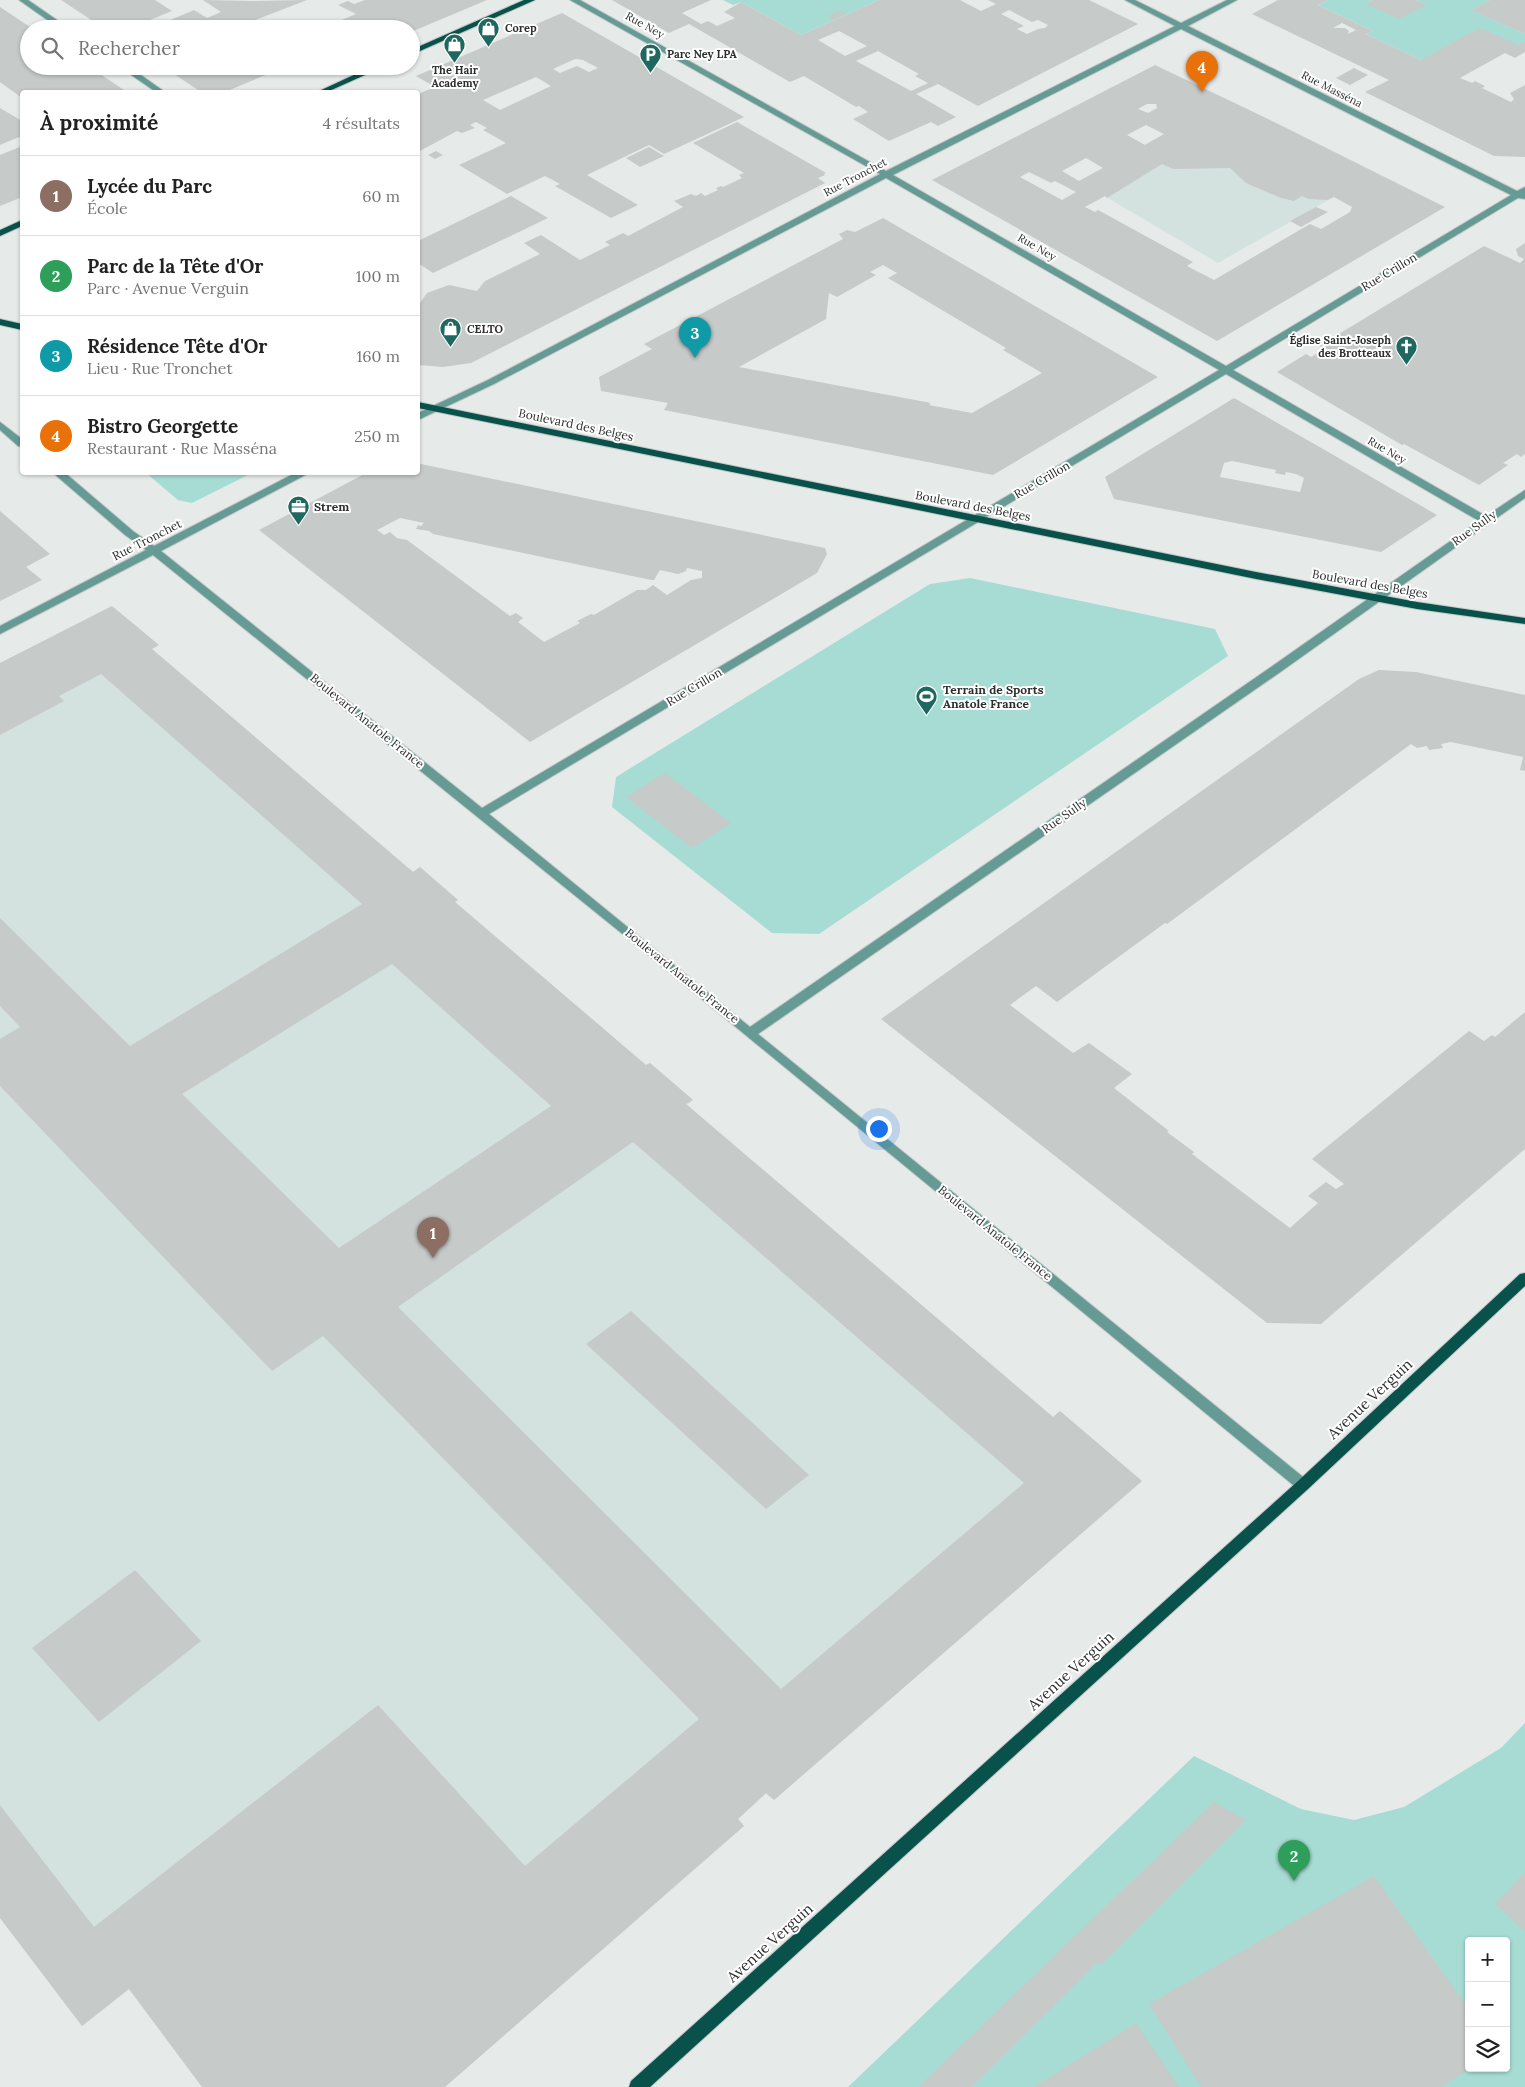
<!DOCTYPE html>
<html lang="fr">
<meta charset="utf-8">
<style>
body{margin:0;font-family:Lora,serif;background:#f6f6f6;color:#222}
.controls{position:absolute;right:15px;bottom:15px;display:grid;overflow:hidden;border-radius:5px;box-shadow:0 1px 4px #0004}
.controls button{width:45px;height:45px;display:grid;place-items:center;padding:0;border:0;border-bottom:1px solid #e0e0e0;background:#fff;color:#222;font:25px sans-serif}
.you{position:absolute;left:878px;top:1128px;width:18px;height:18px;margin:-12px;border:4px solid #fff;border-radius:50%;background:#1a73e8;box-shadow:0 0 0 8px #1a73e833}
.badge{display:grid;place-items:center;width:32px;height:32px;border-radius:50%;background:#2563eb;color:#fff;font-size:16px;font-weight:700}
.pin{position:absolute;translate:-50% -41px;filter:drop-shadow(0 1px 2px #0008)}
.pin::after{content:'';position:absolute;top:26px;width:18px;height:15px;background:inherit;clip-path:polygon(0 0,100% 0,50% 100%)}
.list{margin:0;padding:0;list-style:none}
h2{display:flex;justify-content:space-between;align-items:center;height:65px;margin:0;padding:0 20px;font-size:21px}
h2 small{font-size:16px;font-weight:400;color:#767676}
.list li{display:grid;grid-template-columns:32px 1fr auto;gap:15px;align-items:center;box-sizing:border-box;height:80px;padding:0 20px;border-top:1px solid #e0e0e0}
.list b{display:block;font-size:19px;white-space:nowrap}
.list p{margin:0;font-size:16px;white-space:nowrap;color:#767676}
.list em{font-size:16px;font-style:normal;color:#767676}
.icon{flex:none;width:28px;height:28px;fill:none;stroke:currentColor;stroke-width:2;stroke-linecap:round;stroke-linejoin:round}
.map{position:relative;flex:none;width:1525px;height:2087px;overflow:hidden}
.search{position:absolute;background:#fff;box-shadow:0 1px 4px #0004;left:20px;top:20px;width:400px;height:55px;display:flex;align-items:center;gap:12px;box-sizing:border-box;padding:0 18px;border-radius:28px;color:#767676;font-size:19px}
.panel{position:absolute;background:#fff;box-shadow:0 1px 4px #0004;left:20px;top:90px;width:400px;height:385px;border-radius:5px}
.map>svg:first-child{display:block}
.built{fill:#d4e2df}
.green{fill:#a7dcd4;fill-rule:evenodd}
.building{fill:#c6cac9;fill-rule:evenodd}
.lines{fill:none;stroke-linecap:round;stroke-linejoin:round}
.minor-casing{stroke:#c5c9c8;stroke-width:2}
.major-casing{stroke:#c5c9c8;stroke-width:2}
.minor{fill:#659b94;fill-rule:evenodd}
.major{fill:#09524c;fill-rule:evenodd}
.labels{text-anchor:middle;stroke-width:4;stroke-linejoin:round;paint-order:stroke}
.far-street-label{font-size:11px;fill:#2d2f2e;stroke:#fff}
.far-poi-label{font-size:11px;font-weight:bold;fill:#2d2f2e;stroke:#fff;text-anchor:start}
.street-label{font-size:12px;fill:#2d2f2e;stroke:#fff}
.poi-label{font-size:12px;font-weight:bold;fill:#2d2f2e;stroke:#fff;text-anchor:start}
.near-street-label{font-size:15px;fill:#2d2f2e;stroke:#fff}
</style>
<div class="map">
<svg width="1525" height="2087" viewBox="0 0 1525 2087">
<rect width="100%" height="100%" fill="#e6ebea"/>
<g class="built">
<polygon points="1266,118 1376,173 1218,263 1079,181 1153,140 1173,151"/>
<polygon points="112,606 151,639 152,649 413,872 420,867 458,900 455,902 646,1065 650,1063 693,1100 687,1105 1053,1417 1060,1411 1142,1481 774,1800 766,1794 738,1819 744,1826 445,2087 202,2087 129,1989 82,2026 0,1918 0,663"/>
</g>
<g class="green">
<polygon points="723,0 879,0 801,35 741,2 733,5"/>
<polygon points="1328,0 1373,0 1366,4 1426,5 1416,0 1490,0 1472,10 1525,34 1525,41 1518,45 1421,60 1366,34 1373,31 1318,5"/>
<polygon points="146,473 252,473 192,503 178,500"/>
<polygon points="970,578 1215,629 1228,656 819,934 772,933 612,807 616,777 930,584"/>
<path d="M1525,1723v364h-677l346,-331 107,53 53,11 50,-13 97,-59zM1469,1941h37v127h-37z"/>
</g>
<g class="building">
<polygon points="61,0 155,0 172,11 128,29 105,29"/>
<polygon points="203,0 253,1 307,0 237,27 240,29 149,29 194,10 207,18 221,12"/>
<polygon points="365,0 487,0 411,32 411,29 320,29 356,14 338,5 348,1 354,4"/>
<path d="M612,0h99l-29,13 19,11 7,-3 9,5 18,-8 -11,-6 17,-10 60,33 78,-35h81l21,11 15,-7 -8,-4h101l49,24 -160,82 -40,-22 -22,10 40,23 -18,9 -7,-4 -42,19 -36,-22 15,-7 -9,-6 -3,1 -52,-31 -14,6 -101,-58 -20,9zM1009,10l23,12 6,-2 10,5 -3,3 -7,1 -11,5 -10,-5 7,-3 -23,-12zM839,31l28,15 -22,10 -27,-16zM878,51l41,23 -4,2 13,7 -17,8 -55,-30z"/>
<path d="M1278,0h50l-10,5 55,26 -7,3 55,26 59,-32 38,17 7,-4v11l-10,6 -10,-5 -45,25 12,5 3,-2 10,5 -3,2 29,14 3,-3 -4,-6 15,-8v72l-31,-1 -129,-64 24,-12 -137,-66zM1342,23l14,7 -8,4 1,-3 -4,-3h-12z"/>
<polygon points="1373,0 1416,0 1427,5 1399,19 1366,4"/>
<polygon points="1490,0 1525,0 1525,34 1471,10"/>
<polygon points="0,7 33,29 29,29 29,66 88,66 127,92 22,92 22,98 0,82"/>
<polygon points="840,10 846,14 834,20 827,16"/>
<path d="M562,13l182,104 -80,37 -15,-9 -62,30 51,30 -27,13 -56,-32 5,-2 -15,-8 -38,18 -48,-29 47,-22 -23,-13 4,-2 -11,-6 -6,3 5,3 -13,5 -5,-2 -39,21v-58l17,-7 -19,-11zM575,59l8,1 15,8 -9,4 -12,-6 -17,7 -7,-4zM536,77l15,9 -51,24 -17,-10z"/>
<polygon points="286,22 297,29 268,29"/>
<path d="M1155,65l111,53 179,89 -228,134 -285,-161zM1147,104h9l1,4 -9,5 -10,-4zM1146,125l18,9 -19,11 -18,-10zM1086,158l17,10 -24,13 -17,-10zM1162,164l11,5 57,-1 16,15 35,15 13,3 8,-5 7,3 18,1 7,-3 18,10 -2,5 -29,17 -11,-5 -96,56 -27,-14 6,-4 -95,-52 -3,2 -10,-5 20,-11 2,2zM1029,172l22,11 4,-2 21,11 -14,8 -42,-23z"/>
<polygon points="162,66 287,66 225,92 201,92"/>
<polygon points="1354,68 1368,75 1350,85 1336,78"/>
<polygon points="0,108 22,121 22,140 19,137 0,145"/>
<polygon points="737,122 826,173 824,174 825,175 818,178 825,183 471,363 443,367 418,365 418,306 427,293 449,285 477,291 485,281 540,254 524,243 541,235 580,260 610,245 605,242 623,233 628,236 683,207 674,201 691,194 696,196 701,193 705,196 718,190 716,188 721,186 723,187 742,178 739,175 744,173 693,143"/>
<polygon points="22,146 22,197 0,206 0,155"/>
<polygon points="649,147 664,156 640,167 626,158"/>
<polygon points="436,151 443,155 435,159 428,155"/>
<polygon points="511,196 548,218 433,273 418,263 418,241"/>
<polygon points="1316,207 1328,212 1301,227 1290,221"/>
<path d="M883,218l275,159 -165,98 -329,-65 4,-7 -67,-12 -2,-14 53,-28 -8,-5 199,-105 -4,-5 8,-4 8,2zM883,265l14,8 -9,5 118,70 -3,2 39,23 -70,40 -43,-8 2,-2 -192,-36 87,-48 3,-26 8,4 39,-22 -6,-3z"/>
<polygon points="1525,243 1525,454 1521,457 1517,454 1503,463 1508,465 1479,485 1404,444 1402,445 1277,372 1306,354 1311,357 1324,349 1319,346 1484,246 1520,263 1524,259 1518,256 1516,249"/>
<path d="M1234,398l96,55 107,62 -56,37 -267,-53 -9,-22zM1232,461l44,9 -1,3 10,2 1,-3 10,2 8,4 -4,14 -80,-15 4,-14z"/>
<path d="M421,464l404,84 2,6 -10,19 -287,169 -271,-212 109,-58h50v-7zM400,518l24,5 -3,3 -3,-1 -2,4 13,2 4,3 218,46h3l6,-10 18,4 8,-3 1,-3 15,3v7l-11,2 -24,15 -14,-10 -7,5h-9l-43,25 -3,-1 -14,7 3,2 -36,19 -26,-20 5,-4 -7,-5 -6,3 -103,-76 -10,-2 -7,-6 -6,3 -7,-5z"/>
<polygon points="0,511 50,554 26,567 42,580 0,601"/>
<path d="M112,606l47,39 -7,4 261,223 7,-5 38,33 -3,2 191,163 4,-2 43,37 -7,4 367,313 7,-6 82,70 -368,319 -8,-7 -28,26 6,7 -299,261h-243l-73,-98 -47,37 -82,-108v-113l94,122 284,-222 147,161 174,-147 -376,-383 -51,35 -272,-285v-47l20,-12 -20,-21v-88l130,128 232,-142 -261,-230 -42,22 5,5 -64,34v-72zM392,964l159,142 -212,142 -157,-154zM633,1142l391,341 -243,206 -383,-382z"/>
<polygon points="1379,670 1416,672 1525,695 1525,771 1520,770 1523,757 1451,742 1441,744 1443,748 1429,750 1427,746 1417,748 1411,744 1167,924 1165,923 1057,1002 1036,986 1010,1005 1073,1053 1089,1043 1132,1074 1114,1088 1169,1131 1167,1132 1194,1152 1192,1154 1290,1228 1318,1203 1308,1196 1326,1182 1336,1189 1344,1184 1312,1159 1469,1031 1484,1041 1492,1035 1495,1037 1525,1012 1525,1149 1321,1324 1267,1323 881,1019 1359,679"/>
<polygon points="665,773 731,823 692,848 626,797"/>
<polygon points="631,1311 809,1475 766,1509 586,1344"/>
<polygon points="135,1570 201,1641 99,1722 32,1648"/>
<polygon points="1214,1802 1246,1820 1101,1965 1098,1962 972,2087 918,2087"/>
<polygon points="1525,1872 1525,1931 1495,1904"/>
<polygon points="1374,1876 1469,2009 1469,2068 1471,2068 1441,2087 1201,2087 1149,2004"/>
<polygon points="1136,2023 1179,2087 1034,2087"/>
</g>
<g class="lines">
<defs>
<g id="minor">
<polygon points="19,0 28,0 70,29 60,29"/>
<path d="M570,0h10l306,171 289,-145 -50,-26h10l46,23 46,-23h10l-49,26 329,165 8,-4v12l-7,-1 -285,172 253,146 39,-26v8l-246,175 -521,361 550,447 2,4 -2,4 -5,2 -5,-2 -673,-553 -472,-381 -153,79v-8l146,-76 -21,-15 -73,-63h12l69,59 21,15 143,-74h14l-150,79 321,257 737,-438 -333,-192 -392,206 -76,36v-7l70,-33 392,-206zM1181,29l330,166 -285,171 -333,-191zM1226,374l253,147 -208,146 -521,360 -261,-213z"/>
<polygon points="118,66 128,66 165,92 156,92"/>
<polygon points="0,422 22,439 22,447 18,446 0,430"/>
</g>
<g id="major">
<polygon points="524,0 535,0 411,55 411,50"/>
<polygon points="373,66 385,66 327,92 317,92"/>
<polygon points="22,220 22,226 0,236 0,230"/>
<polygon points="0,319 22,324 22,330 0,325"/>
<polygon points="418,402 1256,572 1417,602 1525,618 1525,624 1417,609 1256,579 418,408"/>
<polygon points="1525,1273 1525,1286 1308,1489 650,2087 629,2087 631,2081 1298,1481 1520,1274"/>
</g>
</defs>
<use href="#minor" class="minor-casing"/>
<use href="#major" class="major-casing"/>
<use href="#minor" class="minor"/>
<use href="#major" class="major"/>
</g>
<defs>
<symbol id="shop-pin" viewBox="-11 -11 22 30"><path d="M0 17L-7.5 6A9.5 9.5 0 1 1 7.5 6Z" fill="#1f6860" stroke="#fff"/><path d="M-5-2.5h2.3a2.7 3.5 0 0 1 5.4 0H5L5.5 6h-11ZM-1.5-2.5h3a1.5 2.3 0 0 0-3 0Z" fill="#fff"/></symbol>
<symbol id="parking-pin" viewBox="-11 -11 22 30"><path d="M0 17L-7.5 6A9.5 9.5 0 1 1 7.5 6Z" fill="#1f6860" stroke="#fff"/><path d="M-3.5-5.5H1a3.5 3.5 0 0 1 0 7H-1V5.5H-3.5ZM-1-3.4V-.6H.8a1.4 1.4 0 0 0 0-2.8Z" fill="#fff"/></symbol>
<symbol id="church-pin" viewBox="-11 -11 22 30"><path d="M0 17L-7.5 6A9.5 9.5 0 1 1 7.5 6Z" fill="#1f6860" stroke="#fff"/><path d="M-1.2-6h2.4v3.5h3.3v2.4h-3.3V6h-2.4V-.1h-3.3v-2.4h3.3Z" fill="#fff"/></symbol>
<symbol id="office-pin" viewBox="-11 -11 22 30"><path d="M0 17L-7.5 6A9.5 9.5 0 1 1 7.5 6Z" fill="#1f6860" stroke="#fff"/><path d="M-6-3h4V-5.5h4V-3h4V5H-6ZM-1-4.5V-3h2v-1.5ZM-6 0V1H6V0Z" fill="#fff"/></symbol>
<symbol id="stadium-pin" viewBox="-11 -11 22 30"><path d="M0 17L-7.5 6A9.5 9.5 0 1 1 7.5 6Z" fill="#1f6860" stroke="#fff"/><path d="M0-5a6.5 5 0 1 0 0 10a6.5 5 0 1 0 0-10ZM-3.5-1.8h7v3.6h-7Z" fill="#fff"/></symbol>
</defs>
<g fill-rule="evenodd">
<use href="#shop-pin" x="476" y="16" width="25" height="34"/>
<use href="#shop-pin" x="442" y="32" width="25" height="34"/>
<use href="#parking-pin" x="638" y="42" width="25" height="34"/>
<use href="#shop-pin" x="438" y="316" width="25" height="34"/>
<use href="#church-pin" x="1394" y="334" width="25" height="34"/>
<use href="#office-pin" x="286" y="494" width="25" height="34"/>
<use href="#stadium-pin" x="914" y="684" width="25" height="34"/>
</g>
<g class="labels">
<g class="far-street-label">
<text transform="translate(645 25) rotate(29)" y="4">Rue Ney</text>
<text transform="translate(1332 89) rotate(27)" y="4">Rue Masséna</text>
<text transform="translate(855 177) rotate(-28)" y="4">Rue Tronchet</text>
<text transform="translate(1037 247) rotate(30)" y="4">Rue Ney</text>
<text transform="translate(1387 450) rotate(30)" y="4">Rue Ney</text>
</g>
<g class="far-poi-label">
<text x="505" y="32">Corep</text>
<text x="667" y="58">Parc Ney LPA</text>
<text x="455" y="74" text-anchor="middle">The Hair<tspan x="455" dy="13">Academy</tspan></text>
<text x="467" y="333">CELTO</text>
<text x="1391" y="344" text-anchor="end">Église Saint-Joseph<tspan x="1391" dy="13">des Brotteaux</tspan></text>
</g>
<g class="street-label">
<text transform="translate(1389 272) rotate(-31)" y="4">Rue Crillon</text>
<text transform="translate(576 425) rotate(12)" y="4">Boulevard des Belges</text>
<text transform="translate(1042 480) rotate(-30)" y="4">Rue Crillon</text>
<text transform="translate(973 506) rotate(11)" y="4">Boulevard des Belges</text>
<text transform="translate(1474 528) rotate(-36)" y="4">Rue Sully</text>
<text transform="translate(147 540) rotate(-27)" y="4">Rue Tronchet</text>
<text transform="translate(1370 584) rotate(10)" y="4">Boulevard des Belges</text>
<text transform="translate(694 687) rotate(-31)" y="4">Rue Crillon</text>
<text transform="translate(367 721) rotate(39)" y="4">Boulevard Anatole France</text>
<text transform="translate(1064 816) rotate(-35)" y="4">Rue Sully</text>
<text transform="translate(682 976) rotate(39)" y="4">Boulevard Anatole France</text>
<text transform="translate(995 1233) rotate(39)" y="4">Boulevard Anatole France</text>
</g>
<g class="poi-label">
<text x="314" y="511">Strem</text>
<text x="943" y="694">Terrain de Sports<tspan x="943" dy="14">Anatole France</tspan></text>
</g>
<g class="near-street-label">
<text transform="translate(1370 1399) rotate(-43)" y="5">Avenue Verguin</text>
<text transform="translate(1071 1671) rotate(-42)" y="5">Avenue Verguin</text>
<text transform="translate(770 1943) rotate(-42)" y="5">Avenue Verguin</text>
</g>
</g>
</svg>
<div class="controls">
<button>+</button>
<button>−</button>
<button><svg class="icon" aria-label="layers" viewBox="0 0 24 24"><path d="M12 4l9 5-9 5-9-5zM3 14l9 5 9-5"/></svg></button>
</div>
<div class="you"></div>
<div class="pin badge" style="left:433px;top:1258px;background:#8d6e63">1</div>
<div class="pin badge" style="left:1294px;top:1881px;background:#2e9e5b">2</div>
<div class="pin badge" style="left:695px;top:358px;background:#0f9aa8">3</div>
<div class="pin badge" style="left:1202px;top:92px;background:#e8710a">4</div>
<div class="search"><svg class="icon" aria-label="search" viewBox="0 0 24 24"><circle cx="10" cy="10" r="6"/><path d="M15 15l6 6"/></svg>Rechercher</div>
<section class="panel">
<h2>À proximité<small>4 résultats</small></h2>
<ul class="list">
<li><span class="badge" style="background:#8d6e63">1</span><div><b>Lycée du Parc</b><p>École</p></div><em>60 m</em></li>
<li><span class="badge" style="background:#2e9e5b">2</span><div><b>Parc de la Tête d'Or</b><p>Parc · Avenue Verguin</p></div><em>100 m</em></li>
<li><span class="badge" style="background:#0f9aa8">3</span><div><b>Résidence Tête d'Or</b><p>Lieu · Rue Tronchet</p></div><em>160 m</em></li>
<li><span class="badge" style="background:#e8710a">4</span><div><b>Bistro Georgette</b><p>Restaurant · Rue Masséna</p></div><em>250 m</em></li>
</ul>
</section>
</div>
